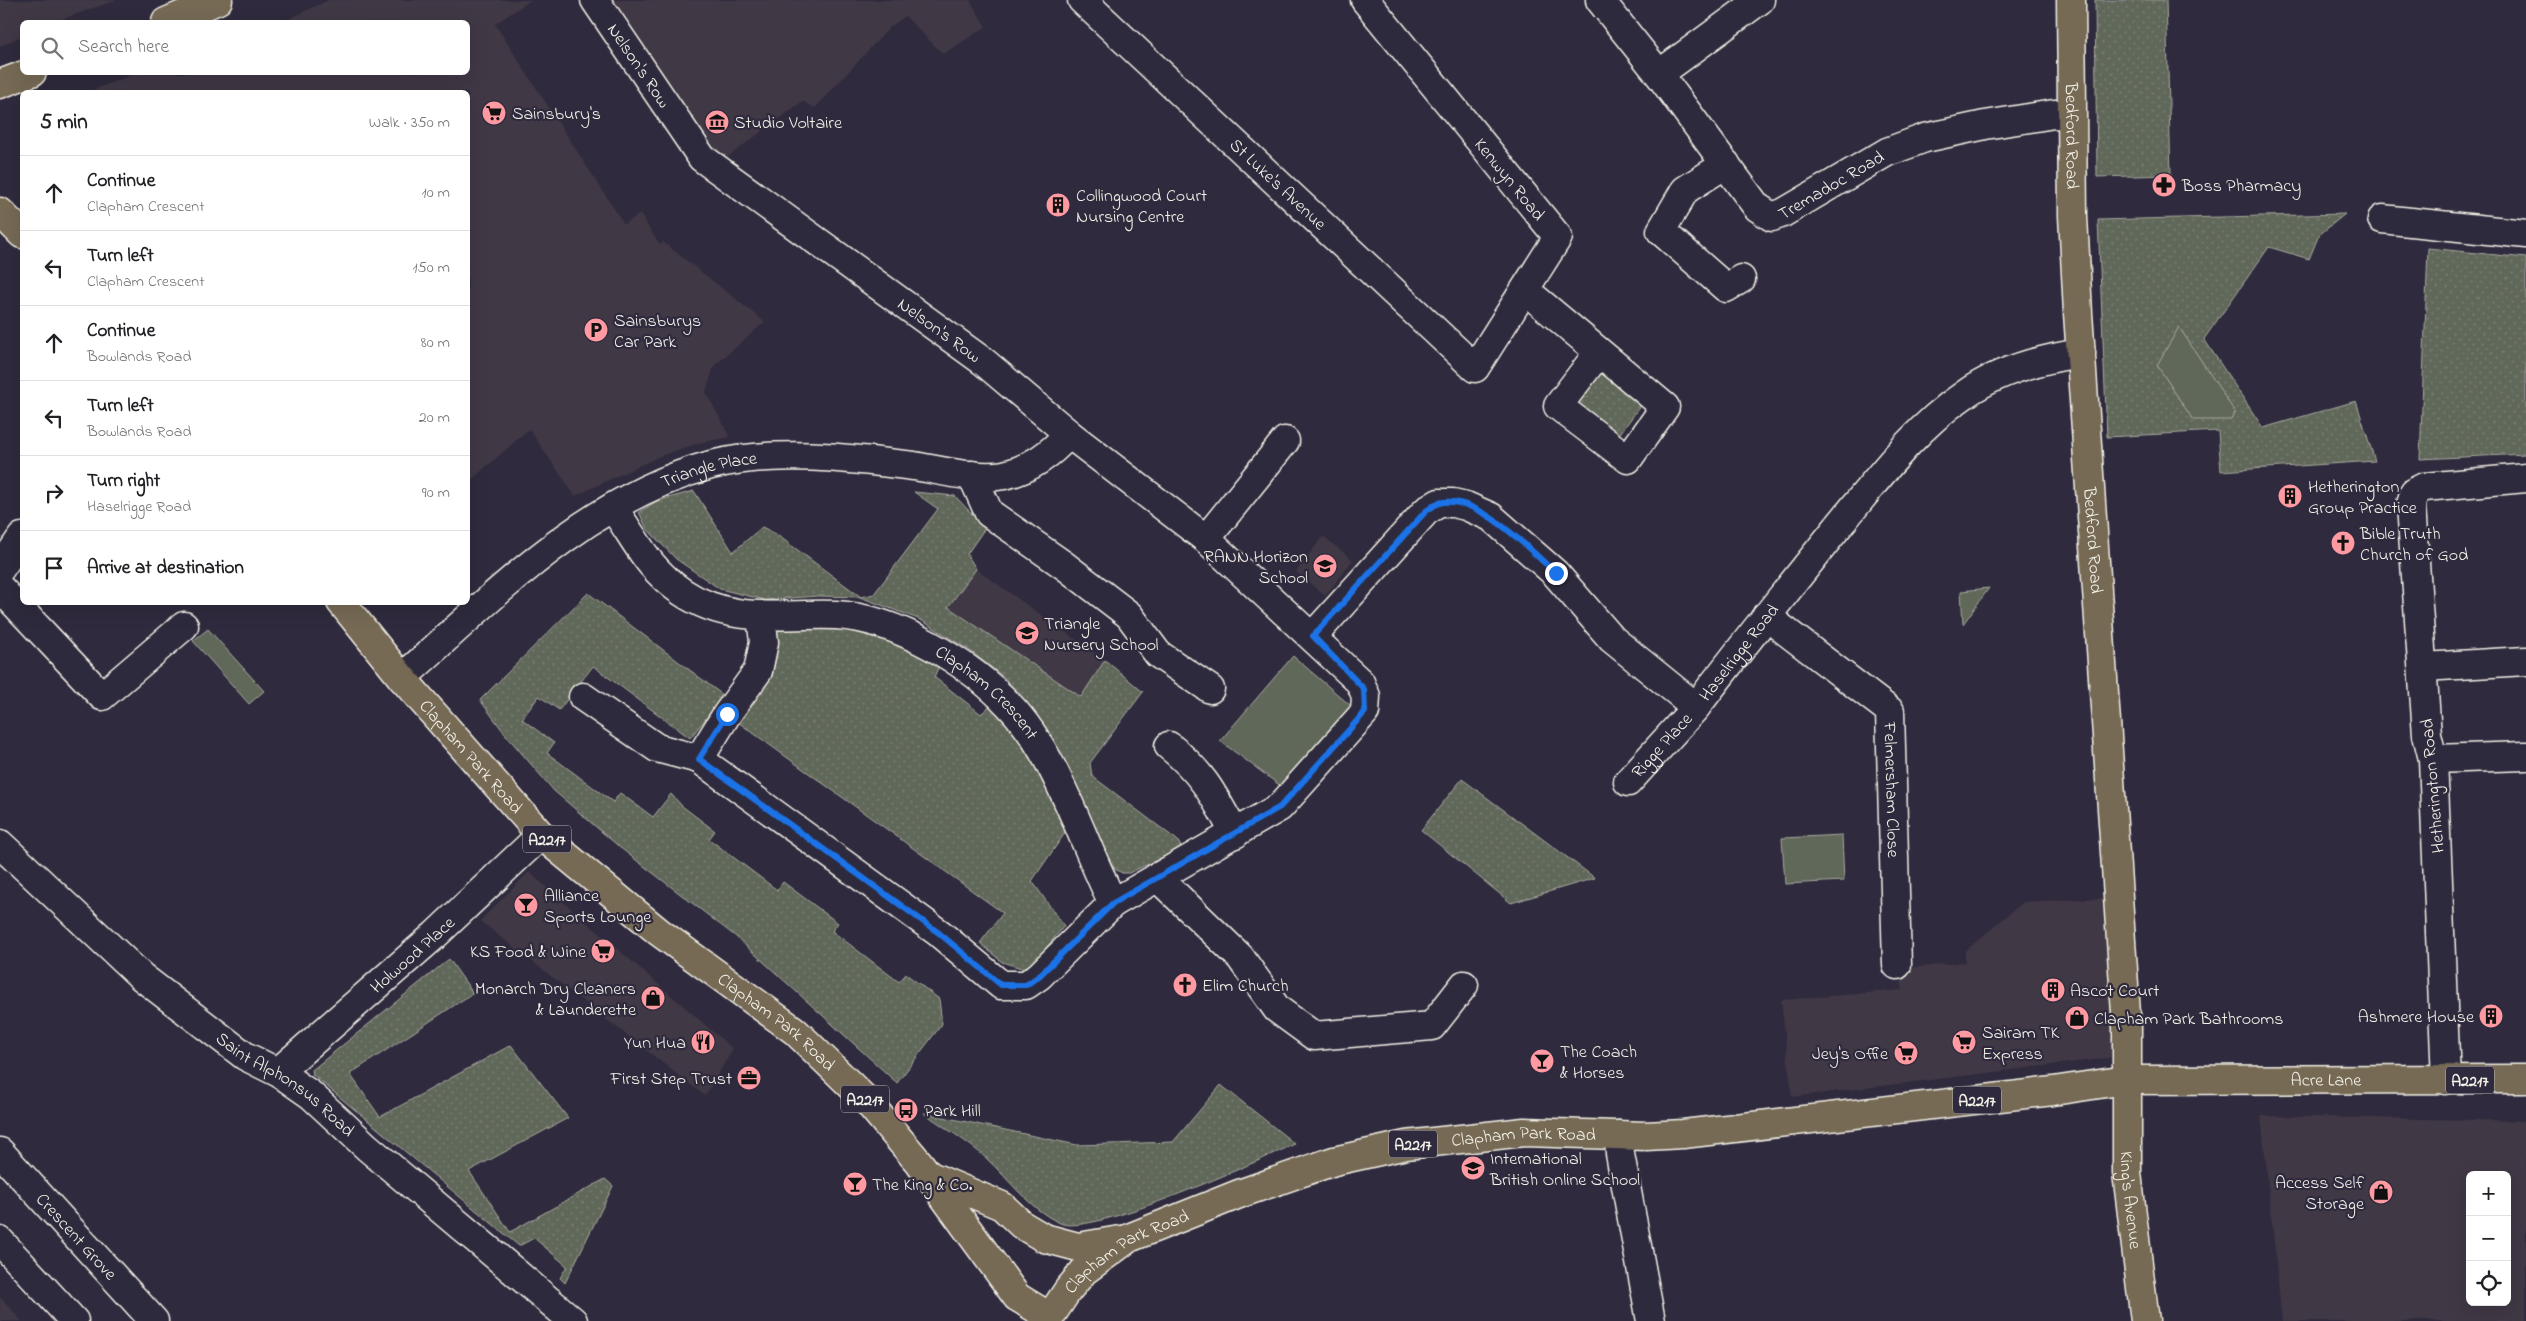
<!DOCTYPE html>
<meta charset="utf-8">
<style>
body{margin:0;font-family:"Indie Flower",sans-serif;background:#f6f6f6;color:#202124}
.controls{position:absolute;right:15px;bottom:15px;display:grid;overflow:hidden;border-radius:8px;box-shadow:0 5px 20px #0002}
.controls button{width:45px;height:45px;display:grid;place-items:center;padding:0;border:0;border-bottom:1px solid #e0e0e0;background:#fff;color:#202124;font:25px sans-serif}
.stop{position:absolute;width:15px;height:15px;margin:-11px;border:4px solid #1a73e8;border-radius:50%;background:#fff}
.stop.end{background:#1a73e8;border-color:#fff;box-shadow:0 1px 5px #0008}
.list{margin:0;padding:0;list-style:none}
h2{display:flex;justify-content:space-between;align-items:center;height:65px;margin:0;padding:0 20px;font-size:21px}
h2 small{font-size:16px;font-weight:400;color:#757577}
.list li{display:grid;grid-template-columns:32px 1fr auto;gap:15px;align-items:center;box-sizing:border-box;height:75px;padding:0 20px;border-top:1px solid #e0e0e0}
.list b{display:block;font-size:19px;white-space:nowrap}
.list p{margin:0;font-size:16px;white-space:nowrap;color:#757577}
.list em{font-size:16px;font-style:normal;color:#757577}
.icon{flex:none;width:28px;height:28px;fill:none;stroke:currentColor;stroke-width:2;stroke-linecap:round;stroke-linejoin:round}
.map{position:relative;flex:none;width:2526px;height:1321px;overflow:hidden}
.search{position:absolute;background:#fff;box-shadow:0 5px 20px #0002;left:20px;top:20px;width:450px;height:55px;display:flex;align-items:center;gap:12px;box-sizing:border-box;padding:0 18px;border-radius:8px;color:#757577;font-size:19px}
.panel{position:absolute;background:#fff;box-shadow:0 5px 20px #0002;left:20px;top:90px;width:450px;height:515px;border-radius:8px}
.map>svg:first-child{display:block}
.built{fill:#403844;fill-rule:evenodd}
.grass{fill:url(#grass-dots);stroke:#aaaca1}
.park{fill:#60675a;stroke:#aaaca1}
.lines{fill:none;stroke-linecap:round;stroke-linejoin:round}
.minor-casing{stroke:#f4f1e8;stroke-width:31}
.major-casing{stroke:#f4f1e8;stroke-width:31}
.highway-casing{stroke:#f4f1e8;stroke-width:31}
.minor{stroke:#2f2a3d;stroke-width:28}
.major{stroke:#766a54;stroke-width:28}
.highway{stroke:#766a54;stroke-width:28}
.route{stroke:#1a73e8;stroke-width:6}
.labels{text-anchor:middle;stroke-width:4.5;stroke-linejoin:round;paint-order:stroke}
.shield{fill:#2f2a3d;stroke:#b9b5b5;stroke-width:1}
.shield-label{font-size:16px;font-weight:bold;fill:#f4f1e8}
.street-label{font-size:18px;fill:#f4f1e8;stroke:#2f2a3d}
.poi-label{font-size:18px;fill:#f4f1e8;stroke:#2f2a3d;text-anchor:start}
</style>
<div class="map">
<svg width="2526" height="1321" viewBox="0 0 2526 1321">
<defs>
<pattern id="grass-dots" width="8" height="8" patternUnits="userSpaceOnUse" patternTransform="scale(1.25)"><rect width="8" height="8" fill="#60675a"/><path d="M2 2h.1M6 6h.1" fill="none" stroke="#777d72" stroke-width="1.8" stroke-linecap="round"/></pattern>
</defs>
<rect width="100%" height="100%" fill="#2f2a3d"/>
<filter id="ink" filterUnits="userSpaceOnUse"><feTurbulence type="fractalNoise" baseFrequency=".02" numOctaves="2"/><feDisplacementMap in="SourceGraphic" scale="10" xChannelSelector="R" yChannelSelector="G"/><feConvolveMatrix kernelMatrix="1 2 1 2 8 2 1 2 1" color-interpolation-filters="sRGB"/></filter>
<g filter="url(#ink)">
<g class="built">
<polygon points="0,0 117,0 54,22 22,22 22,36 0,46"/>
<polygon points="329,0 531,0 495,24 624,224 640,214 660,245 663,242 765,322 714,366 706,392 730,437 699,443 660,456 575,496 529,429 468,483 468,92 88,92 136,73 468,72 468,22 282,22"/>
<polygon points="603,0 970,0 986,27 943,54 905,16 889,28 816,107 814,108 803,101 713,168"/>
<polygon points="1323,536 1353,560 1325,596 1296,572"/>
<polygon points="976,569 1105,660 1081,697 947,607"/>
<polygon points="529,872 733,1049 705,1096 480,921"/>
<polygon points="2104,898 2117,1046 2110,1058 1792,1097 1781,1000 1902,990 1900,969 1965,962 1965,951 2023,902"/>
<path d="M2261,1116l265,5v200h-244zM2470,1175h37v127h-37z"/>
<polygon points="0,1297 22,1321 0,1321"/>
</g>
<g class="grass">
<polygon points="2095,0 2166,0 2171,175 2097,177"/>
<polygon points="2345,214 2319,235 2309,259 2269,247 2204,339 2263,428 2356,401 2375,461 2221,471 2218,431 2107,437 2098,220"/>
<polygon points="2428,248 2526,258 2526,454 2420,459"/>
<polygon points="1601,370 1642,404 1618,436 1575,406"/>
<polygon points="694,491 733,552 762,527 776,534 861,597 874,594 938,509 914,492 955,496 985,528 967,554 976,569 948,607 1081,697 1105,660 1143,692 1090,763 1092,776 1177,840 1182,848 1129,873 1122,873 1115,869 1106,854 1073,779 1041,721 1004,677 969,650 921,620 860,597 818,596 765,600 720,589 676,559 647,529 639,512 657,501"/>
<polygon points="588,593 724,696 690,738 593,666 559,710 539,696 522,719 554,743 547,753 613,802 620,793 653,817 671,794 682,806 715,831 709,839 777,890 783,882 838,923 832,931 899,982 906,974 939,999 942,1024 897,1083 735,936 623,850 554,791 506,735 480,700"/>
<path d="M775,628h68l77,24 20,12 -6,13 47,37 12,-11c30,39 59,80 74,127l-35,51 32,45 -36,44 -26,-8 -22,-19 23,-30 -268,-193z"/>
<polygon points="1462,779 1595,878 1511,903 1421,830"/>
<polygon points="449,959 473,993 350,1074 380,1117 511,1045 568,1118 469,1171 510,1232 605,1179 613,1186 565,1283 560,1278 567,1266 534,1238 519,1246 313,1075 312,1070"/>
<path d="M1221,1085l74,59c-35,16 -205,94 -235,79 -31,-14 -50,-43 -74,-65 -19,-17 -41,-30 -62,-45l153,32 96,-3z"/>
</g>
<g class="park">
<polygon points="2179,327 2235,412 2231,420 2193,420 2157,365"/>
<polygon points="1989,588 1963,624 1961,591"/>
<polygon points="208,629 264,691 249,704 193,641"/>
<polygon points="1293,656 1351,706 1282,787 1220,741"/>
<polygon points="1842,835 1844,881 1785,884 1782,838"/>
</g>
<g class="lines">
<defs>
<g id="minor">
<path id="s1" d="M595,0l107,158 282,204 85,72 137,105 154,143 6,14 -1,16 -85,95 -167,96 -74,73 -13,9h-25l-62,-52 -240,-174 28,-45 31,-43 6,-29 -3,-25"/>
<path id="s2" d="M1082,0l393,368 83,-131 -193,-237"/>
<path id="s3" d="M1600,0l59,74 98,133 15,10 11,-4 104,-61 38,-14 60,-13 69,-11 17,1"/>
<polyline points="1659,74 1760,0"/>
<polyline points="1726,164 1685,190 1661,231 1726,288 1741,279"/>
<polyline points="2382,219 2526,234"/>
<polyline points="1525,290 1665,407 1628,459 1558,406 1599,352"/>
<polyline points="972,475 989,513 1065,566 1129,615 1158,654 1210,689"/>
<path id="s4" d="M613,508c24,33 33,59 69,84 49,33 100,21 154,23 60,3 134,48 174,91 47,49 72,136 103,197"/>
<polyline points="1206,539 1285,441"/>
<polyline points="0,569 22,537"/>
<polyline points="0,588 102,696 184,626"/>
<path id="s5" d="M1766,616l124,95 7,254"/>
<path id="s6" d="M1313,636l113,-125 13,-8h14l13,3 25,11 64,56 57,66 84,68c47,-62 96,-123 145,-184 38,-46 73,-94 123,-128 33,-24 77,-36 117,-42"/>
<polyline points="2423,667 2526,661"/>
<path id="s7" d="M402,678c92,-82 186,-180 309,-213 63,-16 139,-7 203,1 25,4 64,14 90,9 27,-6 46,-21 65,-41"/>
<polyline points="583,697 657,748 699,759"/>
<path d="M1169,746c35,28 45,50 66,88"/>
<polyline points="2433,759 2526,756"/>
<path id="s8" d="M1628,782l68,-75"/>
<path id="s9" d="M0,844l142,133 103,79 36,18 30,21 56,52 206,174"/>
<polyline points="1157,877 1240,957 1277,1009 1314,1036 1432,1026 1464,985"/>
<path id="s10" d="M281,1074l5,-9 149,-130 106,-100"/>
<polyline points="2446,1080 2433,759 2427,735 2411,505 2414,492 2424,487 2526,478"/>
<polyline points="1619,1135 1620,1154 1651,1321"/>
<path id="s11" d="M0,1152l154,169"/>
<polyline points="0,1241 74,1321"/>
</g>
<g id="major">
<path id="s12" d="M2071,0l2,216 5,97 49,715v145l18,148"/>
<polyline points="0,212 22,234"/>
<path id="s13" d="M341,602l61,76 139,157 118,97 136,99 72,70 53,63 97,133 33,20 18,-27 16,-19 45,-33 110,-44 95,-33 72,-16 118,-13 122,4 37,-2 370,-43 73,-11 400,-1"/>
<polyline points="928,1175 1002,1206 1022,1225 1044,1238 1078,1247 1120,1240"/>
</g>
<g id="highway">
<polyline points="166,22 218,0"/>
<polyline points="0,84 32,72"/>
</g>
</defs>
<use href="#minor" class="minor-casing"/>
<use href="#major" class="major-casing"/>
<use href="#highway" class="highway-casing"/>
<use href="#minor" class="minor"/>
<use href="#major" class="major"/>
<use href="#highway" class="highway"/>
</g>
</g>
<g class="lines" filter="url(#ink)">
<path class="route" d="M727,714l-28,45 240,174 62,52h25l13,-9 74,-73 167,-96 85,-95 -1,-23 -51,-53 113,-125c4,-2 9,-7 13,-8 39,-10 90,47 117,70"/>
</g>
<defs>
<symbol id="supermarket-disc" viewBox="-11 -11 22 22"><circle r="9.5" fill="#ff9aa2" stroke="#2f2a3d"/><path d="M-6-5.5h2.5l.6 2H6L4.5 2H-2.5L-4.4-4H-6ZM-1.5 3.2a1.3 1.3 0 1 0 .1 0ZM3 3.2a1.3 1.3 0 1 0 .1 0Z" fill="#111"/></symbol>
<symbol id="museum-disc" viewBox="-11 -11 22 22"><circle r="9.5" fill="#ff9aa2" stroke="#2f2a3d"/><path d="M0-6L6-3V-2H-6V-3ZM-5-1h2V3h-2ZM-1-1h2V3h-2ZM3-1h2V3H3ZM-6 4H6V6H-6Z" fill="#111"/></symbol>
<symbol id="pharmacy-disc" viewBox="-11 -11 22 22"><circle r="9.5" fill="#ff9aa2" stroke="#2f2a3d"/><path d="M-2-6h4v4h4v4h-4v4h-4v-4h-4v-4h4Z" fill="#111"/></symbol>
<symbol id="building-disc" viewBox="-11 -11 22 22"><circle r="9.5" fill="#ff9aa2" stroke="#2f2a3d"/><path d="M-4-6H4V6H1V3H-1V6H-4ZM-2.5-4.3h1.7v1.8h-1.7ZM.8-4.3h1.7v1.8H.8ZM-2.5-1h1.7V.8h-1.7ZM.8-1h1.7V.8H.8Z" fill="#111"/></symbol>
<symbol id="parking-disc" viewBox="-11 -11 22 22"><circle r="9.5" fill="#ff9aa2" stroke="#2f2a3d"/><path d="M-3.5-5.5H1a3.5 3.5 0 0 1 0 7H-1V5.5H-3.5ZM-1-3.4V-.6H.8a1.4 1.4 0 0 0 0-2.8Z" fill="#111"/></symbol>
<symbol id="church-disc" viewBox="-11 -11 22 22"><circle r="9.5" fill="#ff9aa2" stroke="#2f2a3d"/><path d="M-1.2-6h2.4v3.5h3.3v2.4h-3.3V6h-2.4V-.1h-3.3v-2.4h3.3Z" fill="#111"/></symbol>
<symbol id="school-disc" viewBox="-11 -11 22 22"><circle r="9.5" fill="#ff9aa2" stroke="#2f2a3d"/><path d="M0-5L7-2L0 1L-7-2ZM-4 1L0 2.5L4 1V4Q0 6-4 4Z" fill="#111"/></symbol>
<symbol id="bar-disc" viewBox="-11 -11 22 22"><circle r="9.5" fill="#ff9aa2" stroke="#2f2a3d"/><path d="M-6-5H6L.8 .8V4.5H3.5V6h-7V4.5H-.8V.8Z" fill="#111"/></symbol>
<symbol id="shop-disc" viewBox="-11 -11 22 22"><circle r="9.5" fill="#ff9aa2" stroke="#2f2a3d"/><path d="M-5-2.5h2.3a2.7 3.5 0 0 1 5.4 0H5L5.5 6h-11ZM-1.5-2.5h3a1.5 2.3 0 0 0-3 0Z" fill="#111"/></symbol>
<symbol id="restaurant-disc" viewBox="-11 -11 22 22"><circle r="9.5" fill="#ff9aa2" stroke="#2f2a3d"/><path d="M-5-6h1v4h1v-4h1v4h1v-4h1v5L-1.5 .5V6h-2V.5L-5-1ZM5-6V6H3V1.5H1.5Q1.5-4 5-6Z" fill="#111"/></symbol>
<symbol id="office-disc" viewBox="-11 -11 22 22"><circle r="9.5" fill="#ff9aa2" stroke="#2f2a3d"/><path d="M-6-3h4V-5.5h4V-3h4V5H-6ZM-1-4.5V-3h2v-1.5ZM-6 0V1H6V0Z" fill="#111"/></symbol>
<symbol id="bus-disc" viewBox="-11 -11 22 22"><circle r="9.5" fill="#ff9aa2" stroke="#2f2a3d"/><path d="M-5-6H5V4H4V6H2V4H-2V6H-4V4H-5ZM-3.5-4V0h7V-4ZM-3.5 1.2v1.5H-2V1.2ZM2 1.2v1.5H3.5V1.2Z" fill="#111"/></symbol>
</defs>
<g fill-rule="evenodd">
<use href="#supermarket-disc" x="480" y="99" width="28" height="28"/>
<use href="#museum-disc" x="703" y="108" width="28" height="28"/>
<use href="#pharmacy-disc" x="2150" y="171" width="28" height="28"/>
<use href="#building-disc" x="1044" y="191" width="28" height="28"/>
<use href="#parking-disc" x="582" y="316" width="28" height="28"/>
<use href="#building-disc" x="2276" y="482" width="28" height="28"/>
<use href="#church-disc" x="2329" y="529" width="28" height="28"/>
<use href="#school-disc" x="1311" y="552" width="28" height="28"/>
<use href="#school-disc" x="1013" y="619" width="28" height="28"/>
<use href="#bar-disc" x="512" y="891" width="28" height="28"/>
<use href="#supermarket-disc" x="589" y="937" width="28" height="28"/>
<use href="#church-disc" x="1171" y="971" width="28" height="28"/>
<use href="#building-disc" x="2039" y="976" width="28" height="28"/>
<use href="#shop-disc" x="639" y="984" width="28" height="28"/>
<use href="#building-disc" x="2477" y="1002" width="28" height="28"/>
<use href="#shop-disc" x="2063" y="1004" width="28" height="28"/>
<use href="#restaurant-disc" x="689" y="1028" width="28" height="28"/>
<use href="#supermarket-disc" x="1950" y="1028" width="28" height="28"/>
<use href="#supermarket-disc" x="1892" y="1039" width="28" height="28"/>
<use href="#bar-disc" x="1528" y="1047" width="28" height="28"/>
<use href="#office-disc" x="735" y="1064" width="28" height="28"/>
<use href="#bus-disc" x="892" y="1096" width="28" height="28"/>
<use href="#school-disc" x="1459" y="1154" width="28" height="28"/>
<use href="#bar-disc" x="841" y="1170" width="28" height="28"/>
<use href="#shop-disc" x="2367" y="1178" width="28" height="28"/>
</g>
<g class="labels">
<g class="shield">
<rect x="523" y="825.5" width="48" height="27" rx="4"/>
<rect x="2446" y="1066.5" width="48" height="27" rx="4"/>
<rect x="841" y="1085.5" width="48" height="27" rx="4"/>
<rect x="1953" y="1086.5" width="48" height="27" rx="4"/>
<rect x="1389" y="1130.5" width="48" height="27" rx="4"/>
</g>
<g class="shield-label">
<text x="547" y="845">A2217</text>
<text x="2470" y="1086">A2217</text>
<text x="865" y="1105">A2217</text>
<text x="1977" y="1106">A2217</text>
<text x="1413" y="1150">A2217</text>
</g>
<g class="street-label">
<text dy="6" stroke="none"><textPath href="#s1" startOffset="79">Nelson's Row</textPath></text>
<text dy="6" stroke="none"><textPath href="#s12" startOffset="136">Bedford Road</textPath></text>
<text transform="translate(1510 179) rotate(51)" y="6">Kenwyn Road</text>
<text dy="6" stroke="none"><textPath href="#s3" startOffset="345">Tremadoc Road</textPath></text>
<text dy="6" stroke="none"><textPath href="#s2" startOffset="269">St Luke's Avenue</textPath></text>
<text dy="6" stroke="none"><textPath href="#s1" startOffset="484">Nelson's Row</textPath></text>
<text dy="6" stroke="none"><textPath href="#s7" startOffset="376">Triangle Place</textPath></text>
<text dy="6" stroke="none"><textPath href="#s12" startOffset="541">Bedford Road</textPath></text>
<text dy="6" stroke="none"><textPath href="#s6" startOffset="588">Haselrigge Road</textPath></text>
<text dy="6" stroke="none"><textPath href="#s4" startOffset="442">Clapham Crescent</textPath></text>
<text dy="6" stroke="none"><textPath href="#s8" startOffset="50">Rigge Place</textPath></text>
<text dy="6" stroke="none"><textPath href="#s13" startOffset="202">Clapham Park Road</textPath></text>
<text transform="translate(2432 786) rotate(-95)" y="6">Hetherington Road</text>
<text dy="6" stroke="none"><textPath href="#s5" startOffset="235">Felmersham Close</textPath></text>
<text dy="6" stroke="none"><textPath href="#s10" startOffset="178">Holwood Place</textPath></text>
<text dy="6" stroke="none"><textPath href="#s13" startOffset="608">Clapham Park Road</textPath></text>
<text dy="6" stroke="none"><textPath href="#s13" startOffset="2344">Acre Lane</textPath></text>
<text dy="6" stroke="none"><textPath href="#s9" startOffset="374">Saint Alphonsus Road</textPath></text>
<text dy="6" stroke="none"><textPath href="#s13" startOffset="1538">Clapham Park Road</textPath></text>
<text dy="6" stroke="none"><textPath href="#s12" startOffset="1202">King's Avenue</textPath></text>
<text dy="6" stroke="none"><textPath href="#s11" startOffset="114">Crescent Grove</textPath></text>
<text dy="6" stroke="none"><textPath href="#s13" startOffset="1118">Clapham Park Road</textPath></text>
</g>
<g class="poi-label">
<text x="512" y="119">Sainsbury's</text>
<text x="734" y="128">Studio Voltaire</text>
<text x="2182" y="191">Boss Pharmacy</text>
<text x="1076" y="201">Collingwood Court<tspan x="1076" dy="21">Nursing Centre</tspan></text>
<text x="614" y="326">Sainsburys<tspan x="614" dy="21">Car Park</tspan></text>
<text x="2308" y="492">Hetherington<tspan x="2308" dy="21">Group Practice</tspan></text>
<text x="2360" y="539">Bible Truth<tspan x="2360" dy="21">Church of God</tspan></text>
<text x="1308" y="562" text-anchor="end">RANN Horizon<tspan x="1308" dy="21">School</tspan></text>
<text x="1044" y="629">Triangle<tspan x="1044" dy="21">Nursery School</tspan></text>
<text x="544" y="901">Alliance<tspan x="544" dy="21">Sports Lounge</tspan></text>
<text x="586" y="957" text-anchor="end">KS Food &amp; Wine</text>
<text x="1202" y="991">Elim Church</text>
<text x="636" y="994" text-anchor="end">Monarch Dry Cleaners<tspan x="636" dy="21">&amp; Launderette</tspan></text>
<text x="2070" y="996">Ascot Court</text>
<text x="2474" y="1022" text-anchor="end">Ashmere House</text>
<text x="2094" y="1024">Clapham Park Bathrooms</text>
<text x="1982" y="1038">Sairam TK<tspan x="1982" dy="21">Express</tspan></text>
<text x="686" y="1048" text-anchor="end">Yun Hua</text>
<text x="1560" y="1057">The Coach<tspan x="1560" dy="21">&amp; Horses</tspan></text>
<text x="1888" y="1059" text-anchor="end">Jey's Offie</text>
<text x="732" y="1084" text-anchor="end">First Step Trust</text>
<text x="924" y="1116">Park Hill</text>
<text x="1490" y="1164">International<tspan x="1490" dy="21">British Online School</tspan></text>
<text x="2364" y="1188" text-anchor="end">Access Self<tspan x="2364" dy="21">Storage</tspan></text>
<text x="872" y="1190">The King &amp; Co.</text>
</g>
</g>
</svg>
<div class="controls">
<button>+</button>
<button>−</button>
<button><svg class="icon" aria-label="locate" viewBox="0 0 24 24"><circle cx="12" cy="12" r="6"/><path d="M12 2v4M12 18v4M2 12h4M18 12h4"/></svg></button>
</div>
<div class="stop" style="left:727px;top:714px"></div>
<div class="stop end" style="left:1556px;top:573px"></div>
<div class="search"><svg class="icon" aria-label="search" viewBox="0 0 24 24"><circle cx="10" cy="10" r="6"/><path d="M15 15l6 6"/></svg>Search here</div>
<section class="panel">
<h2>5 min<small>Walk · 350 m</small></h2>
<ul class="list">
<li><svg class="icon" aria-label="ahead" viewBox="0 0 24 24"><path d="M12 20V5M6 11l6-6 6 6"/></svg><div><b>Continue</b><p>Clapham Crescent</p></div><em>10 m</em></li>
<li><svg class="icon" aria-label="left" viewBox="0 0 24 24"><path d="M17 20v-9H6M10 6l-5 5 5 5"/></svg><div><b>Turn left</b><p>Clapham Crescent</p></div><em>150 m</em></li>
<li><svg class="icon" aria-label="ahead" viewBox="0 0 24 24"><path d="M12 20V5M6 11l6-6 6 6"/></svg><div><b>Continue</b><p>Bowlands Road</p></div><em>80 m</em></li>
<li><svg class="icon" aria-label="left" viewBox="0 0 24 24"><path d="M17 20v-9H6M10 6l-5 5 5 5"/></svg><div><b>Turn left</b><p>Bowlands Road</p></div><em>20 m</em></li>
<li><svg class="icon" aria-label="right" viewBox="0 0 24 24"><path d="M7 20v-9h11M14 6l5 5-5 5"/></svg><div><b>Turn right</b><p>Haselrigge Road</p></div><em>90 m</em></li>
<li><svg class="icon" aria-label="arrive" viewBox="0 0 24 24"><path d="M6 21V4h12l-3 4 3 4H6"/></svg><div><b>Arrive at destination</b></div></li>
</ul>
</section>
</div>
